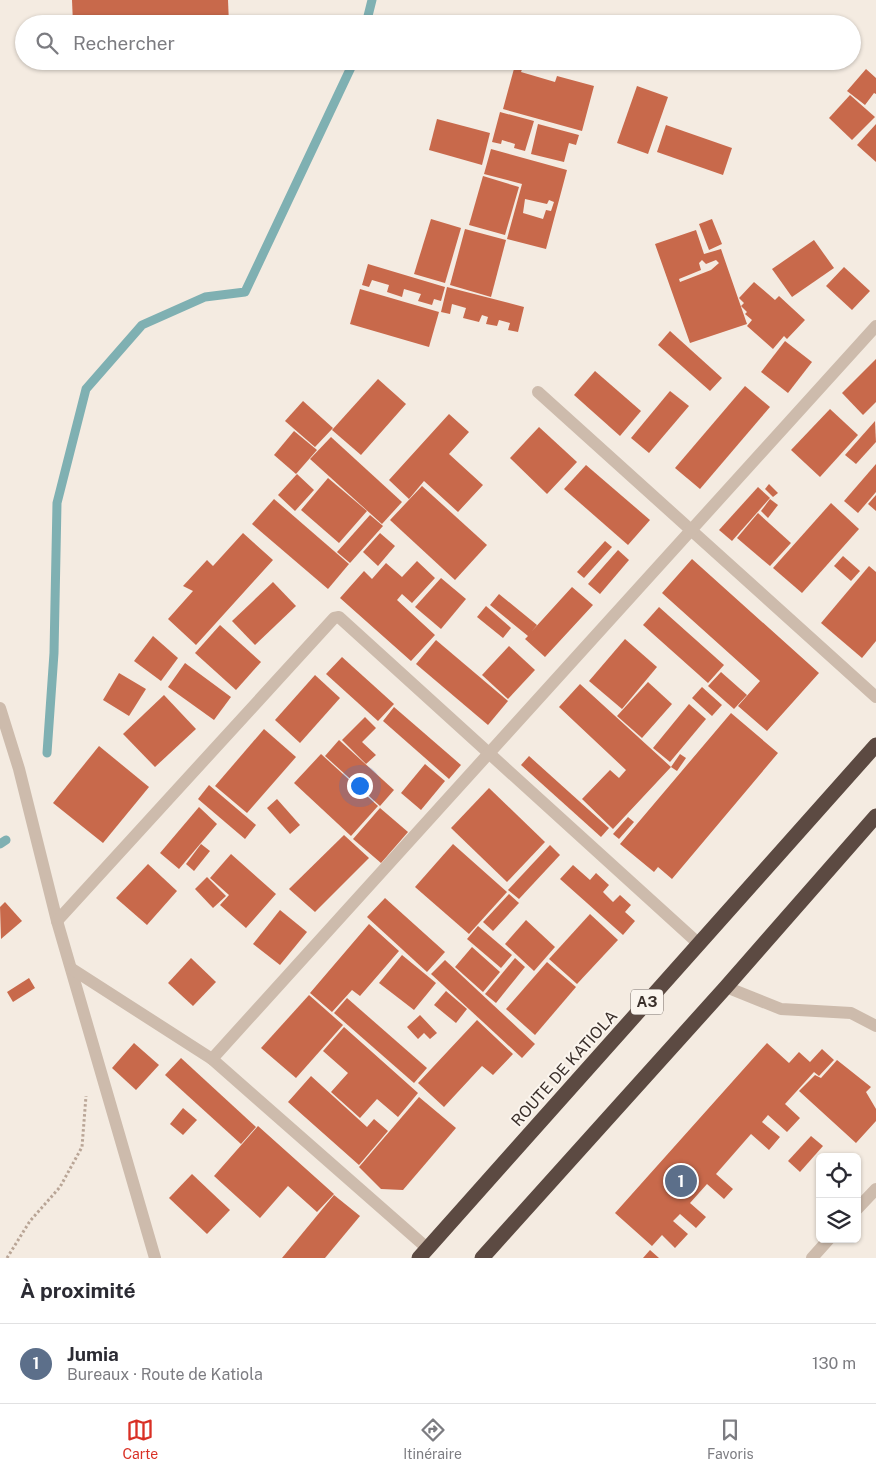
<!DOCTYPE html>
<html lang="fr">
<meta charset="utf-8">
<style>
body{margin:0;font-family:"Public Sans",sans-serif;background:#f7f7f7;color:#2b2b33}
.controls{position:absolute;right:15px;bottom:15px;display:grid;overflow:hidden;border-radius:8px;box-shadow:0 1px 4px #0004}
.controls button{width:45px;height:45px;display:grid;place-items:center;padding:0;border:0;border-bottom:1px solid #e1e1e2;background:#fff;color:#2b2b33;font:25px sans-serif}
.you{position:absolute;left:359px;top:785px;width:18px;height:18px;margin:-12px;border:4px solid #fff;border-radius:50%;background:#1a73e8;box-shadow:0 0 0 8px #1a73e833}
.badge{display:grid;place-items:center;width:32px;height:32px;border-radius:50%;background:#d93025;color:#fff;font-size:16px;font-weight:700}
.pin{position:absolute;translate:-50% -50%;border:2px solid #fff;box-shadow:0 1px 5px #0006}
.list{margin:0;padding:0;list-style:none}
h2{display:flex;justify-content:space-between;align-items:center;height:65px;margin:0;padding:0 20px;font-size:21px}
h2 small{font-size:16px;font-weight:400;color:#7c7c81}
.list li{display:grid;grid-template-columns:32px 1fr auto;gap:15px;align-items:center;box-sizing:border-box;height:80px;padding:0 20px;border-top:1px solid #e1e1e2}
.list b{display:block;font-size:19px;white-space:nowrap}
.list p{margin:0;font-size:16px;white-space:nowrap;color:#7c7c81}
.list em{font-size:16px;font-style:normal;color:#7c7c81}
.icon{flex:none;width:28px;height:28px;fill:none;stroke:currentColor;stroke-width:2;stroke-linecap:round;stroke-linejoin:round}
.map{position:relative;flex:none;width:876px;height:1258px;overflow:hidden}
.search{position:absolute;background:#fff;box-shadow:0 1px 4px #0004;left:15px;right:15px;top:15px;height:55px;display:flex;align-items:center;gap:12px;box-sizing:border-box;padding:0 18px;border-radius:28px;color:#7c7c81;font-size:19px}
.sheet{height:145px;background:#fff}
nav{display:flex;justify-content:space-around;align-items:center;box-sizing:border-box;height:70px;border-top:1px solid #e1e1e2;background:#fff;font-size:14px;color:#7c7c81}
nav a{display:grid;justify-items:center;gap:2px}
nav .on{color:#d93025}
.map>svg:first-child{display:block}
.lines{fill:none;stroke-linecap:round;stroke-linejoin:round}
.stream{stroke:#7fb0b2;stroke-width:9}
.building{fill:#c8694b;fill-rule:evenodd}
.path{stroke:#b9a596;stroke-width:3;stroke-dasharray:2.5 2.5;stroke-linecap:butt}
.minor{stroke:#cdbbac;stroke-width:12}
.highway{stroke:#5c4a42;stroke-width:15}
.labels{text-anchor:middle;stroke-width:4;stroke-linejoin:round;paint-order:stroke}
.shield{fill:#fbf5ee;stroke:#756b66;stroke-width:1}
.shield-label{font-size:15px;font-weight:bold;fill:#3b302b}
.street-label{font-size:16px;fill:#3b302b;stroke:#fbf5ee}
</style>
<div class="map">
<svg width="876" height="1258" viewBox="0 0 876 1258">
<rect width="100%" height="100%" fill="#f4ebe1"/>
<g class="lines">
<g class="stream">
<polyline points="366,24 372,0"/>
<polyline points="47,753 54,653 57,503 86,389 142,325 205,297 245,292 354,61"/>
<polyline points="0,844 6,840"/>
</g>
</g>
<g class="building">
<polygon points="72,0 228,0 229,24 73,24"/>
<polygon points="515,65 523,67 521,72 555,82 557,76 594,86 582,131 503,109"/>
<polygon points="866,69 876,78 876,94 874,93 865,105 847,91"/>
<polygon points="637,86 668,97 648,154 617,143"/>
<polygon points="850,95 875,117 852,140 829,118"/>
<polygon points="500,112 534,121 525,151 514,148 515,144 502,140 501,144 492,142"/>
<polygon points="437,119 490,133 482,165 429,150"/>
<polygon points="538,124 579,135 576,145 569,143 564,162 531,154"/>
<polygon points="876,124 876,162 857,145"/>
<polygon points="666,125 732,148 723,175 657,152"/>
<path d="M491,149l76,21 -21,79 -39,-10 15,-55 -38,-10zM525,199l22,5 2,-4 5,2 -3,9 -5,-1 -3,9 -20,-6z"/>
<polygon points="483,176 519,187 505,235 469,225"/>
<polygon points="431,219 461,228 445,283 414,274"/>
<polygon points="712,219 722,244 709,250 699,224"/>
<polygon points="465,229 506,240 491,297 450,285"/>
<path d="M696,230l8,24 17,-5 26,75 -57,19 -35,-99zM702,260l4,4 10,-4 3,3 -8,7 -31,12 -1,-3 22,-9 -2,-7z"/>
<polygon points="814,240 834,268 792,297 772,269"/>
<polygon points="368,264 445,287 441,301 434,299 432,305 418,301 421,294 404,289 402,297 387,292 389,285 372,280 369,287 362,285"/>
<polygon points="844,267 870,291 852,310 826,286"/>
<polygon points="754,282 775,300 779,296 805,320 787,339 784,336 773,349 747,326 752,320 745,314 747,312 741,306 744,303 739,298"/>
<polygon points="447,287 524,307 518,332 508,330 510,323 499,320 497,326 486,324 488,317 482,315 479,322 463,318 466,308 452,304 450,314 441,312"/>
<polygon points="360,289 439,312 429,347 350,324"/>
<polygon points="670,331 722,378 710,391 658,345"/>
<polygon points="785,341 812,362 788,393 761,372"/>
<polygon points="876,359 876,402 863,415 842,393"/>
<polygon points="595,371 641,411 620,436 574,395"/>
<polygon points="378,379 406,404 361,455 332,430"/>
<polygon points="745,386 770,407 700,489 675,468"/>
<polygon points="670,391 689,406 649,453 631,438"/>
<polygon points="303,401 333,428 315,447 285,421"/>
<polygon points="830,409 858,435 820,477 791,450"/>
<polygon points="449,414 469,432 449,454 483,485 458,512 424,481 409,499 389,480"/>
<polygon points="875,421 876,442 856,464 845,455"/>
<polygon points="539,427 577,462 547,494 510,458"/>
<polygon points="294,431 317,450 296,474 274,455"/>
<polygon points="331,437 402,502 382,524 310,459"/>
<polygon points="876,464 876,492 858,513 844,501"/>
<polygon points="586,465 650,520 628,545 564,489"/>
<polygon points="297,474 314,490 295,511 278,495"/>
<polygon points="328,478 367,511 339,543 301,510"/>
<polygon points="769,484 778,493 773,497 765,489"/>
<polygon points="422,486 487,545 455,580 390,520"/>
<polygon points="758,487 770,498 732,541 719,530"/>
<polygon points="876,495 876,511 868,504"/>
<polygon points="274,499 349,564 328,589 252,524"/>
<polygon points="770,499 778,505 768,518 761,511"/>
<polygon points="831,503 859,529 802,593 773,568"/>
<polygon points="758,513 791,543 770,566 737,538"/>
<polygon points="370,515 383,526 350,563 337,552"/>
<polygon points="243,533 273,560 196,645 168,619 193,591 183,586 207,560 213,566"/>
<polygon points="380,533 395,546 378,566 363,552"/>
<polygon points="605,541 612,547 584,578 577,572"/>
<polygon points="618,550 629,560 600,594 588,584"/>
<polygon points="843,556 860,571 851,581 834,566"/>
<polygon points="692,559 819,673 767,731 738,706 760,681 662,593"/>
<polygon points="417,561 435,578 412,603 402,594 397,600 435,635 411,661 340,598 364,571 372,579 386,563 402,577"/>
<polygon points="869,566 876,572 876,641 862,658 821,623"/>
<polygon points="441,578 466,599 441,629 415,607"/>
<polygon points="273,582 296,606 255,645 232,621"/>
<polygon points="572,587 593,605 545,657 525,639 528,636 490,605 499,594 537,625 532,631"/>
<polygon points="486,606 511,628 503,638 477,617"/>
<polygon points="659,607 724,665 708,683 643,625"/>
<polygon points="220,625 261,662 236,690 195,653"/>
<polygon points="153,636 178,658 161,681 134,661"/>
<polygon points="625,639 657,667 622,709 589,681"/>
<polygon points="436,640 508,701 488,725 416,664"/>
<polygon points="509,646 535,670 508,699 482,675"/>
<polygon points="342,657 394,704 378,721 326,674"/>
<polygon points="185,663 231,697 214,720 168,687"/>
<polygon points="721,672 747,695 734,709 708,686"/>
<polygon points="119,673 146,689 129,716 103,700"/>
<polygon points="315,675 340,698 300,743 275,720"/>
<polygon points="648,682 672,704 642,738 617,716"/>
<polygon points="580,684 671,767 613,829 582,799 610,770 619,778 626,770 559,707"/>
<polygon points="702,687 722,705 712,716 692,698"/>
<polygon points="164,695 196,729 155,767 123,734"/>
<polygon points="689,704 706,719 670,762 653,748"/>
<polygon points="394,707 461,765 449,779 383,721"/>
<polygon points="731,713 778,753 672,879 658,867 654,872 620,844"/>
<polygon points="365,717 376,728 362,742 376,755 366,764 342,740"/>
<polygon points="264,729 296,757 247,813 215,786"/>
<polygon points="339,740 394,790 380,806 325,756"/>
<polygon points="99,746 149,787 103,843 53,803"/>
<polygon points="321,754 378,806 351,836 294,783"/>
<polygon points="680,754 686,758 677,771 671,767"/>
<polygon points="529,756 609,828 601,837 521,765"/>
<polygon points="425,764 445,781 421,810 401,793"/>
<polygon points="209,785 256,825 245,839 198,799"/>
<polygon points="489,788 545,842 507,882 451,828"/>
<polygon points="277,799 300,825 290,834 267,808"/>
<polygon points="199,807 217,824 179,869 160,853"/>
<polygon points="380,808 408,832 381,863 353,839"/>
<polygon points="628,817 634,822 619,839 613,834"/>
<polygon points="344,835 369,858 315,912 289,889"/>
<polygon points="201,844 210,851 194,871 186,864"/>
<polygon points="453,844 507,892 469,934 415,887"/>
<polygon points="550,845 560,855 519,899 508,890"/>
<polygon points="231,854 276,894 246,928 220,905 229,895 210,878"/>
<polygon points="148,864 177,891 147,925 116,898"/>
<polygon points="573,865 590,880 596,873 609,885 603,892 613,902 620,895 631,905 625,912 635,921 623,935 560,879"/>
<polygon points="207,877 226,896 213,908 195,889"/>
<polygon points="509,894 519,903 493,931 483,922"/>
<polygon points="385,898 445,952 427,972 367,917"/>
<polygon points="5,902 22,921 1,939 0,907"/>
<polygon points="280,910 307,932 280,965 253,944"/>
<polygon points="590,914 618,940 577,984 549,959"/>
<polygon points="526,920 555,947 534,971 505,944"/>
<polygon points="369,924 399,951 360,996 352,990 332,1012 310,993"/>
<polygon points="478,926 512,955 501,968 467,939"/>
<polygon points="472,947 500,972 483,992 455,967"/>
<polygon points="402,955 436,983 414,1010 379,983"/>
<polygon points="191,958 216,982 193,1006 168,983"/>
<polygon points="515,958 525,967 496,1003 485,994"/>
<polygon points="445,960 535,1044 522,1058 431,974"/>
<polygon points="547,962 576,987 535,1035 506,1009"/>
<polygon points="29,978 35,988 13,1002 7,992"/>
<polygon points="446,991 467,1009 456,1023 434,1005"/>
<polygon points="309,995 343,1025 296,1078 261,1048"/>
<polygon points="347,998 427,1068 414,1083 334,1013"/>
<polygon points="420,1015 437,1033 430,1039 424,1033 418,1039 407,1027"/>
<polygon points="477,1020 513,1054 493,1075 482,1066 444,1107 418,1083"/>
<polygon points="344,1027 418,1093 398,1117 377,1099 360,1118 331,1092 348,1073 323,1051"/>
<polygon points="134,1043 159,1065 136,1090 112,1068"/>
<polygon points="767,1043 789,1063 799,1052 810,1062 822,1049 834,1060 819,1076 814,1072 785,1104 800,1118 787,1132 768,1115 762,1122 780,1137 769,1150 751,1134 716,1174 733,1189 724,1199 707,1184 690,1203 706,1217 696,1228 680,1214 673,1221 688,1234 675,1248 662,1235 652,1246 615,1213"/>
<polygon points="181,1058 256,1127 241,1144 165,1075"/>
<polygon points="837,1060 871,1087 866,1092 876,1109 876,1121 856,1143 799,1091 815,1075 821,1078"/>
<polygon points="311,1076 367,1127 374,1119 388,1131 359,1165 288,1102"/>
<polygon points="419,1097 456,1128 403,1190 381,1189 359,1167"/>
<polygon points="183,1108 197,1120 183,1135 170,1124"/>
<polygon points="258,1126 334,1194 317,1212 288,1186 260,1218 214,1176"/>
<polygon points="811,1136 823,1146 800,1172 788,1161"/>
<polygon points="192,1174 230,1210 207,1234 169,1198"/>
<polygon points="334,1195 360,1216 325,1258 282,1258"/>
<polygon points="650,1250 659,1258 643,1258"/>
</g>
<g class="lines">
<polyline class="path" points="7,1258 30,1221 60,1187 82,1147 86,1096"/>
<g class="minor">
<polyline points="538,392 876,697"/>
<polyline points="0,708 19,769 57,921 155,1258"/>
<polyline points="57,921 334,618 339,617 699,944"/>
<polyline points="72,969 212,1059 427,1248"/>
<polyline points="726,987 781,1009 851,1013 876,1026"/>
<polyline points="212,1059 876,326"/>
<polyline points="857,1209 876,1189"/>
<polyline points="812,1258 829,1239"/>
</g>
<g class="highway">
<polyline points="419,1258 876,745"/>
<polyline points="482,1258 726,987 876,816"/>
</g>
</g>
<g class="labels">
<rect class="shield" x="631" y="989.5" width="32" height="25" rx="4"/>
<g class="shield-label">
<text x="647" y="1007">A3</text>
</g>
<g class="street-label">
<text transform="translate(564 1068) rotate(-48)" y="6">ROUTE DE KATIOLA</text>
</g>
</g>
</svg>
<div class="controls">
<button><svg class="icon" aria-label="locate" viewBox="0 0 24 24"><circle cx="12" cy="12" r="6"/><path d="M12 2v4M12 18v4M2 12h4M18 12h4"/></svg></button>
<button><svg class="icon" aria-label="layers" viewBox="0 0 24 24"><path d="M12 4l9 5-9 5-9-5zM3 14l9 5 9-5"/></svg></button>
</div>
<div class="you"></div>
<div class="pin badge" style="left:681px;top:1181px;background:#5c6f8a">1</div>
<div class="search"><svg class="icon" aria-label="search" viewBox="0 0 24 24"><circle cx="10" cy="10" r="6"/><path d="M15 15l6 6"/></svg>Rechercher</div>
</div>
<section class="sheet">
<h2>À proximité<small></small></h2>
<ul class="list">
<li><span class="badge" style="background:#5c6f8a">1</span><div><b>Jumia</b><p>Bureaux · Route de Katiola</p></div><em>130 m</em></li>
</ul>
</section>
<nav>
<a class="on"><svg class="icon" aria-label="map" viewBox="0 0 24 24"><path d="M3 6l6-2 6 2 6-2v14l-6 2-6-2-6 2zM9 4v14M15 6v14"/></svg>Carte</a>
<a><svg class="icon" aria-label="directions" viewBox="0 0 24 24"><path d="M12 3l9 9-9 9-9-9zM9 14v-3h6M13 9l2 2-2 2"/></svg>Itinéraire</a>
<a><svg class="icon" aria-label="saved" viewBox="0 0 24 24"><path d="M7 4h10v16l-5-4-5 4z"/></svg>Favoris</a>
</nav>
